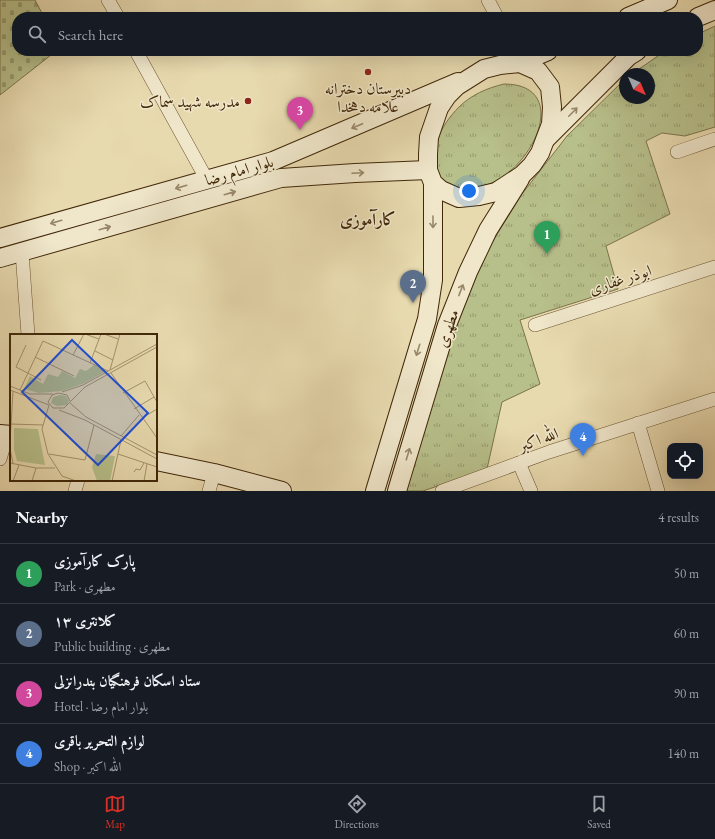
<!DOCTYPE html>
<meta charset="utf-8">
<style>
body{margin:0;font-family:"EB Garamond",Amiri,serif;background:#242831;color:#f1f3f6}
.controls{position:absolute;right:12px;bottom:12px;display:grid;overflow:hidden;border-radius:8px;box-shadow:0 4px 16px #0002}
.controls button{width:36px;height:36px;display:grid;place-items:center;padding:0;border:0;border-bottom:1px solid #363941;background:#171b24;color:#f1f3f6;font:20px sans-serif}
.compass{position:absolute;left:619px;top:68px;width:36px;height:36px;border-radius:50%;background:#171b24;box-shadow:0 4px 16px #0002;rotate:136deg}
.you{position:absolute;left:469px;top:191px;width:14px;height:14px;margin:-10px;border:3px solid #fff;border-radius:50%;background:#1a73e8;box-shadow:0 0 0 6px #1a73e833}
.badge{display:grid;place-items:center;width:26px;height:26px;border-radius:50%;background:#d93025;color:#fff;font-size:13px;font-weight:700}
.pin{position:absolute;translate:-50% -33px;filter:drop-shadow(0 1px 2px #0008)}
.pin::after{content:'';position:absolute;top:21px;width:14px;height:12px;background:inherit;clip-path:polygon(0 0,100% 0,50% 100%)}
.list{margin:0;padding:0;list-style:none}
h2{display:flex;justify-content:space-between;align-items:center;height:52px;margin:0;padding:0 16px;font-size:17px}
h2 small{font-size:13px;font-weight:400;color:#9ea1a6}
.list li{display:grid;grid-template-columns:26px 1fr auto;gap:12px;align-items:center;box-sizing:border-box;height:60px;padding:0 16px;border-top:1px solid #363941}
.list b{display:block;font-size:15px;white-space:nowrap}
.list p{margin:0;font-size:13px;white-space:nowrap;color:#9ea1a6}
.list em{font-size:13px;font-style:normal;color:#9ea1a6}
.icon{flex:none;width:22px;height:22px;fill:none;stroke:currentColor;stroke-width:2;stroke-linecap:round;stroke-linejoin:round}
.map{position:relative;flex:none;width:715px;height:491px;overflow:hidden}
.search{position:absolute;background:#171b24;box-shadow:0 4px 16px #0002;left:12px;right:12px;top:12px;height:44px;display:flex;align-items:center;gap:10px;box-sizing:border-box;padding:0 14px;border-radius:16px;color:#9ea1a6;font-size:15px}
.sheet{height:292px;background:#171b24}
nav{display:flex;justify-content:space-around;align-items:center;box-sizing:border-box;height:56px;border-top:1px solid #363941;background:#171b24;font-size:11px;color:#9ea1a6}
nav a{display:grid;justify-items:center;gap:2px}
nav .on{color:#d93025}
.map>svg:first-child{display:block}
.grass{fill:url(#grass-tufts);stroke:#7c744a}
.cemetery{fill:url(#cemetery-stones);stroke:#7c744a}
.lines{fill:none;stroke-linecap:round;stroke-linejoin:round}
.street-casing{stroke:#6b5432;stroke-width:14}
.secondary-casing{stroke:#412809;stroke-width:20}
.street{stroke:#f0e7cb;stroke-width:13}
.secondary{stroke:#f0e7cb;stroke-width:18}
.oneway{stroke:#98886a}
.poi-dot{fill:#8f2418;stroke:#f0e7cb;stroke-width:1.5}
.labels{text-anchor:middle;stroke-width:3;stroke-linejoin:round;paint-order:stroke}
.poi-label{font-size:16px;fill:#412809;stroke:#f0e7cb}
.street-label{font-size:16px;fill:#412809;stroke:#f0e7cb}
.neighbourhood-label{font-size:17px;font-weight:bold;fill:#412809;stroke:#f0e7cb}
.inset-road{fill:none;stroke:#a5936d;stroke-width:1}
.view{fill:#1d4ed8;fill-opacity:0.15;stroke:#1d4ed8;stroke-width:2}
.inset-edge{fill:none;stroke:#412809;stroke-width:2}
</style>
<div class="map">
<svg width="715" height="491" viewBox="0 0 715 491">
<defs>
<pattern id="grass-tufts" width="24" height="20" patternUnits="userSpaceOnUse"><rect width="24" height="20" fill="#b7bf8a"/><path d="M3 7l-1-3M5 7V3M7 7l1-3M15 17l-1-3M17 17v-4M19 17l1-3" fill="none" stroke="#969b6f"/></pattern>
<pattern id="cemetery-stones" width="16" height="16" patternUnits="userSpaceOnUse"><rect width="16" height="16" fill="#b7bf8a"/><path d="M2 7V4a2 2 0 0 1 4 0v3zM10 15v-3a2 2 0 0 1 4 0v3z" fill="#969b6f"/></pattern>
</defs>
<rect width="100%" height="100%" fill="#e8daaf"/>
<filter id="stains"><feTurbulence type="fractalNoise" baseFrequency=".005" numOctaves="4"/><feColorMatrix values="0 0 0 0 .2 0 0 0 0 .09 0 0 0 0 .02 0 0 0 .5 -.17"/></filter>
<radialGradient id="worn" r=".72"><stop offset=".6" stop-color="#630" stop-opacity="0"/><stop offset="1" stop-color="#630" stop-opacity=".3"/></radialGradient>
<g class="grass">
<polygon points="715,26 715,127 685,136 662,133 646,141 670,214 606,246 618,289 520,320 540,384 502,402 487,469 423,491 406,491 449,345 480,262 522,194 567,136 625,79 625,98 649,98 649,74 632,74 665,51 698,51 698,34"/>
<path d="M504,84c77,0 19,111 -41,104 -12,-1 -25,-8 -27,-21 -1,-3 0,-8 0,-12 1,-5 0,-10 2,-15 3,-12 12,-24 21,-33 12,-12 28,-19 45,-23z"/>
</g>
<polygon class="cemetery" points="0,0 35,0 44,17 17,17 17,51 56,51 0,95"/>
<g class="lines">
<defs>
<g id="street">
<polyline points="108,0 118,17"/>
<polyline points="488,0 497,17"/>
<polyline points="136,51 207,180"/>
<polyline points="514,51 520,63"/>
<polyline points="677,152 715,139"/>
<polyline points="22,252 28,335"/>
<polyline points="535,325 715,267"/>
<polyline points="638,423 658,491"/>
<polyline points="0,459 7,435"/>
<polyline points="519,463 531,491"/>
<polyline points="75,491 78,480"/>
<polyline points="209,491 214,473"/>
<polyline points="442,491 549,452 715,399"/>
</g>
<g id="secondary">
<polyline points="628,17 668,0"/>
<polyline points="698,17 715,10"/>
<polyline points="520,63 548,51"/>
<polyline points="546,139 629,56 637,51"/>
<polyline points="0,238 273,161 458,82"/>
<polyline points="0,258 281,178 355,173 428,170"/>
<polyline points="0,434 11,435"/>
<polyline points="156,461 214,473 282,491"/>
<polyline points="375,491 427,319 433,280 433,183 428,170 428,154 429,137 439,108 447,96 457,86 484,69 500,65 520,63 538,71 550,87 552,107 551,124 540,153 532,165 522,175 496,192 479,196 459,198 441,190 433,183"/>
<polyline points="397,491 447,325 468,272 488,230 520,179"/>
</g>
</defs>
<use href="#street" class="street-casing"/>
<use href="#secondary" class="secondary-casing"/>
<use href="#street" class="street"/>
<use href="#secondary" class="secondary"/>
</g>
<defs><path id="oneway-shaft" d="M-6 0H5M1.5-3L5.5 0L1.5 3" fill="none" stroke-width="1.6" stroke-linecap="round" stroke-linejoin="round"/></defs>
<g class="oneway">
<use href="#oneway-shaft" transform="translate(573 112) rotate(-45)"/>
<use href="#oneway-shaft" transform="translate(357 126) rotate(157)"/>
<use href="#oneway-shaft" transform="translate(358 173) rotate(-3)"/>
<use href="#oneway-shaft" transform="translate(181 187) rotate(164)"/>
<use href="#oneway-shaft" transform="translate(230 193) rotate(-16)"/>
<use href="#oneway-shaft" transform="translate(56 222) rotate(164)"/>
<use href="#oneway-shaft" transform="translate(433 222) rotate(90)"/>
<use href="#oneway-shaft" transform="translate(105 228) rotate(-16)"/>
<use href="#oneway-shaft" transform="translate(461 290) rotate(-69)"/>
<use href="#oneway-shaft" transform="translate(418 350) rotate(107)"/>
<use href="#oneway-shaft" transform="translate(408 454) rotate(-73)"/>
</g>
<g class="poi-dot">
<circle cx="368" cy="72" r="4"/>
<circle cx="248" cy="101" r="4"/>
</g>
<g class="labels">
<g class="poi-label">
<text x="368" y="94">دبیرستان دخترانه<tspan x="368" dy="18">علامه دهخدا</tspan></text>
<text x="240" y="107" text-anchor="end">مدرسه شهید سماک</text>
</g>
<g class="street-label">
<text transform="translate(239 170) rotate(-16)" y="6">بلوار امام رضا</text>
<text transform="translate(620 279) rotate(-18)" y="6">ابوذر غفاری</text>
<text transform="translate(447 328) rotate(-71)" y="6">مطهری</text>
<text transform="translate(538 439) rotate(-20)" y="6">الله اکبر</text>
</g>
<g class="neighbourhood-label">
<text x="368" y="225">کارآموزی</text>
</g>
</g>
<g transform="translate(10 334)">
<rect width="147" height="147" fill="#e8daaf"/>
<path d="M84,31l12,6 -21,12 -23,8 -23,2 -15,-4 6,-13 13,8 5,-10 10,3 4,-6 13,7 5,-9 6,2zM50,61l6,1 3,5 -2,4 -10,1 -6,-3 2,-6z" fill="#b7bf8a"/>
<path d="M4,94l24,1 7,36 -28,-4 -3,-12zM86,120l19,2 -5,25h-13l-5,-14z" fill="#b7bf8a"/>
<path class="inset-road" d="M75,0l14,5M94,0l14,5M16,11l-10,22 25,13M85,17l18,9M63,21l11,-21M25,23l39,19M80,29l11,-29M100,36l10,-36M101,39l46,65M0,52l20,8h23M0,56l39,15M10,56l23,-49 65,30M52,58l21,-7 74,-41M113,59l22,-12 12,21M60,67l-3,-6 -9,-2 -6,2 -4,7 5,6h11l21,-21 72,-40M60,69l16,14 71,38M39,71l-7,24 6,25 14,22 14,5M124,75l20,-12M49,76l26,10 72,39M132,84l15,-9M0,90l33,1M111,102l18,-21M0,109l3,-52M0,115l3,14M39,120l36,6 9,-35M108,120l39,13M0,129l26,5h19M124,138l2,-3 4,1 4,-7M3,147l6,-16M22,147l4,-13M102,147l9,-41M134,147l3,-17"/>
<path class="view" d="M62,6l76,73 -50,52 -76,-73z"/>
<rect width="147" height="147" class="inset-edge"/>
</g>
<rect width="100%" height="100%" filter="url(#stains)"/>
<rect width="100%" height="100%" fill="url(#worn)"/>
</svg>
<div class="controls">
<button><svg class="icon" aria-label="locate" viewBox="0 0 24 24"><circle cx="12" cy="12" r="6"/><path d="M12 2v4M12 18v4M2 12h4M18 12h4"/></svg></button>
</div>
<svg class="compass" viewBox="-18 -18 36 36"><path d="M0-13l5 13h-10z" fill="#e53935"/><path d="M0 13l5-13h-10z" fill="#9ea1a6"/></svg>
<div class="you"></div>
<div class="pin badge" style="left:547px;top:254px;background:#2e9e5b">1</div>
<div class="pin badge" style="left:413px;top:303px;background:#5c6f8a">2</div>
<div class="pin badge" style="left:300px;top:130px;background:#d1479c">3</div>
<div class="pin badge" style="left:583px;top:456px;background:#3f7fe0">4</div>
<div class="search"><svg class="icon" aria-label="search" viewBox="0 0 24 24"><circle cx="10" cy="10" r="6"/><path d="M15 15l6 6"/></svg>Search here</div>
</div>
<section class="sheet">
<h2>Nearby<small>4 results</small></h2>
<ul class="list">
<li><span class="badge" style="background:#2e9e5b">1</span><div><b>پارک کارآموزی</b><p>Park · مطهری</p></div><em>50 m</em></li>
<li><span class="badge" style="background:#5c6f8a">2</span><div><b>کلانتری ۱۳</b><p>Public building · مطهری</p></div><em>60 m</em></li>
<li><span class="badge" style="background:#d1479c">3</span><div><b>ستاد اسکان فرهنگیان بندرانزلی</b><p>Hotel · بلوار امام رضا</p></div><em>90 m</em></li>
<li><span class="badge" style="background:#3f7fe0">4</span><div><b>لوازم التحریر باقری</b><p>Shop · الله اکبر</p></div><em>140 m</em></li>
</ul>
</section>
<nav>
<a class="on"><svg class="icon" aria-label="map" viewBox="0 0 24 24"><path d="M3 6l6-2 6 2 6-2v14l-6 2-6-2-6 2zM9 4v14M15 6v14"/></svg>Map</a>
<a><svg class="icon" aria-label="directions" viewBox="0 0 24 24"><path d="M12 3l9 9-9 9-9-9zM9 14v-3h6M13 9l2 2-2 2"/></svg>Directions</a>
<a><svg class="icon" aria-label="saved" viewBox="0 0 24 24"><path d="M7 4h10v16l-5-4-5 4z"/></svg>Saved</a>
</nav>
